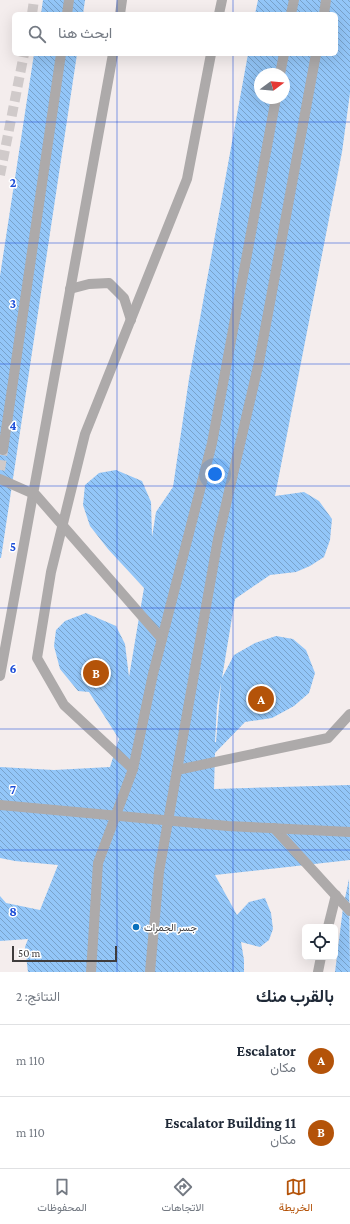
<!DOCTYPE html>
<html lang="ar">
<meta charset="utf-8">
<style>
body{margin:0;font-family:"Crimson Pro",Vazirmatn,serif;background:#f2f2f3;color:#1f2937;direction:rtl}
.controls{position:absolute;right:12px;bottom:12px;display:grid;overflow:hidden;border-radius:6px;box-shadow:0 4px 16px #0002}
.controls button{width:36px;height:36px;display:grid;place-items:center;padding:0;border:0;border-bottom:1px solid #e0e1e3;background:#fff;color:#1f2937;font:20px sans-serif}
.compass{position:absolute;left:254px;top:68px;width:36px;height:36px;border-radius:50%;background:#fff;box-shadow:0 4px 16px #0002;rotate:74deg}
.scale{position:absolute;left:12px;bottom:10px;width:105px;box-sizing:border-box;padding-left:4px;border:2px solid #3f3c3c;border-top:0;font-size:11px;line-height:14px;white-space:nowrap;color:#3f3c3c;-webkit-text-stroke:3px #fff;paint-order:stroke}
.you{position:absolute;left:215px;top:474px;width:14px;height:14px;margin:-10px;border:3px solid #fff;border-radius:50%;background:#1a73e8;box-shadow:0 0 0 6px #1a73e833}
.badge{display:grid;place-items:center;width:26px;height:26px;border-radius:50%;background:#b45309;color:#fff;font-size:13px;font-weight:700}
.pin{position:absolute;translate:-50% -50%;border:2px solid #fff;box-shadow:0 1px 4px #0006}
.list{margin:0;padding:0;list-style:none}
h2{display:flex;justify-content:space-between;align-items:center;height:52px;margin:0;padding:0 16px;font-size:17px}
h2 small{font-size:13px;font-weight:400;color:#747a83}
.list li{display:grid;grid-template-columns:26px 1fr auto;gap:12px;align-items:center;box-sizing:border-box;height:72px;padding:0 16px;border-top:1px solid #e0e1e3}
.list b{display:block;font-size:15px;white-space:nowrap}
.list p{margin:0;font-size:13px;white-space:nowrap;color:#747a83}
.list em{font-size:13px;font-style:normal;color:#747a83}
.icon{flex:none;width:22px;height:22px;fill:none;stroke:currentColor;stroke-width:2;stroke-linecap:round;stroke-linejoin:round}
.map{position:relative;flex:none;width:350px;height:972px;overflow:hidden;direction:ltr}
.search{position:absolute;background:#fff;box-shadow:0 4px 16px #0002;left:12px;right:12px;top:12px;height:44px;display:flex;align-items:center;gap:10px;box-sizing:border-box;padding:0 14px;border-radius:6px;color:#747a83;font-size:15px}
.sheet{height:196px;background:#fff}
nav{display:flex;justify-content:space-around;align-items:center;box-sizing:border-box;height:56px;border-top:1px solid #e0e1e3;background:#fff;font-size:11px;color:#747a83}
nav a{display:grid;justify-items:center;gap:2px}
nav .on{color:#b45309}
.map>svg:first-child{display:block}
.building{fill:url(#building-back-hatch);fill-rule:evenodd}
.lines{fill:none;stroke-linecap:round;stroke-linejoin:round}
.minor-tunnel{stroke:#d0caca;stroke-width:10;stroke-dasharray:10 5;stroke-linecap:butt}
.minor{stroke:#adaaaa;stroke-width:10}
.minor-bridge{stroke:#adaaaa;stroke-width:10}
.grid{fill:none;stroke:#1d4ed8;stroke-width:1;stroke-opacity:0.55}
.poi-dot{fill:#0970bc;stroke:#fff;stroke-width:1.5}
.labels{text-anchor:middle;stroke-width:3;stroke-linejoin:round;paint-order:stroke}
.poi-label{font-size:10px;fill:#3f3c3c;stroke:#fff;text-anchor:start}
.grid-label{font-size:13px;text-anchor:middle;font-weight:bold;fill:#1d4ed8;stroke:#fff;stroke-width:3;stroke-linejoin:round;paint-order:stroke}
</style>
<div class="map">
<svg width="350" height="972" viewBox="0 0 350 972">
<defs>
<pattern id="building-back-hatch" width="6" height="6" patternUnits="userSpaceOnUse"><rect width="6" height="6" fill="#93c6f8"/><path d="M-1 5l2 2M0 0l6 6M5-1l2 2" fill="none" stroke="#79a2ca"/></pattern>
</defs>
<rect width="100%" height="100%" fill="#f4eded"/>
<g class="building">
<polygon points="43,0 85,0 83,14 41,14"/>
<path d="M258,0h92v93l-8,59 -67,344 29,-4 15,9 13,18 -2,21 -6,17 -14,9 -14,6 -26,3 -35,24 -13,79 12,-23 21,-12 21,-7 17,3 13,11 9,23 -6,20 -15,13 -22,12 -27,4 -30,31 -1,36 136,-4v75l-135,15 22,40 12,-13 16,-4 6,15 2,16 -4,11 -9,7 -19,-5 3,18v12h-216l-3,-25 3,-8 -28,2v-45l6,7 34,7 18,-45 -43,-4 -15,-3v-91l54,3 56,-3 9,-28 -30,-47 -11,-1 -18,-22 -6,-23 2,-16 9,-9 21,-8 30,13 9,18 4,33 15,-89 -36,-39 -18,-23 -7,-21 2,-20 14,-12 17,-3 26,11 9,21 1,35 4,-25 17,-25 16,-108 59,-325h88v-40h-81zM260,74h24v24h-24zM221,683l-5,59h-1l2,-36z"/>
<polygon points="34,54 77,54 1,558 0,558 0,276"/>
<polygon points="349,879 350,972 335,972 343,908"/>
</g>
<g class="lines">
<g class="minor-tunnel">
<polyline points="32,14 34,0"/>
<polyline points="0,175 24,54"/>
<polyline points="0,470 3,450"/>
</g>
<g class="minor">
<polyline points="67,14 69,0"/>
<polyline points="120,14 122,0"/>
<polyline points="219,14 222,0"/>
<polyline points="291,14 294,0"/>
<polyline points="324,14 326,0"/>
<polyline points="280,74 284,54"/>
<polyline points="70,289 89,284 109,283 124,298 131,320"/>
<polyline points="3,450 61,54"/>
<polyline points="0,676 113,54"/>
<polyline points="133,769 64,705 37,658 51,572 85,434 187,179 211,54"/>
<polyline points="177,770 328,738 350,714"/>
<polyline points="274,828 350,911"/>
<polyline points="328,927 336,895"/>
<polyline points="91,972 98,863 133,769 153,674 212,443 276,98"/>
<polyline points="150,972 159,872 218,539 259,362 316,54"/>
<polyline points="318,972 321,957"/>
</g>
<g class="minor-bridge">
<polyline points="0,479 36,495 162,639"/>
<polyline points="0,805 228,826 350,832"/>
</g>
</g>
<path class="grid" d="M117,0v14M233,0v14M117,54v918M233,54v918M0,122h350M0,243h350M0,364h350M0,486h350M0,608h350M0,729h350M0,850h350"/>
<circle class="poi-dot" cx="136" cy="927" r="4"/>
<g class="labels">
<g class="poi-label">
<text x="144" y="931">جسر الجمرات</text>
</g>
</g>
<g class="grid-label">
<text x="13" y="187">2</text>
<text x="13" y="308">3</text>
<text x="13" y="430">4</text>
<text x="13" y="551">5</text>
<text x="13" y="673">6</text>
<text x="13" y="794">7</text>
<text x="13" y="916">8</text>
</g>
</svg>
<div class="controls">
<button><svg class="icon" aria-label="locate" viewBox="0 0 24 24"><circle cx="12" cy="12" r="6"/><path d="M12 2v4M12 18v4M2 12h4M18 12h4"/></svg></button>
</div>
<svg class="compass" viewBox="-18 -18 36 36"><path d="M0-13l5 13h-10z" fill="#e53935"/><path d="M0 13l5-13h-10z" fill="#747a83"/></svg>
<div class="scale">50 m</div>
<div class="you"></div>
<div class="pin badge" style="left:261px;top:699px">A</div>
<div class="pin badge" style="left:96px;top:673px">B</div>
<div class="search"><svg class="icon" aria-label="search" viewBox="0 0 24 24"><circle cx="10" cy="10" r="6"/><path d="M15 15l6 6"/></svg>ابحث هنا</div>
</div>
<section class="sheet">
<h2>بالقرب منك<small>النتائج: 2</small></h2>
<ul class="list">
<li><span class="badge">A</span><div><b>Escalator</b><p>مكان</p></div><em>110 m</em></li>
<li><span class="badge">B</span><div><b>Escalator Building 11</b><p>مكان</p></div><em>110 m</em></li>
</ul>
</section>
<nav>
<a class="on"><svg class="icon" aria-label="map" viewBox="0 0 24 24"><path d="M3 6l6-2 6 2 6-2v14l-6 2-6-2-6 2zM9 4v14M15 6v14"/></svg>الخريطة</a>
<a><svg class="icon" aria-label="directions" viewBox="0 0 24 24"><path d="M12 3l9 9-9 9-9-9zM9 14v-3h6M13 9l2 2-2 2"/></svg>الاتجاهات</a>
<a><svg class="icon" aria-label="saved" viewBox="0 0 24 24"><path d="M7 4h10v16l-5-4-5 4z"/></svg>المحفوظات</a>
</nav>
